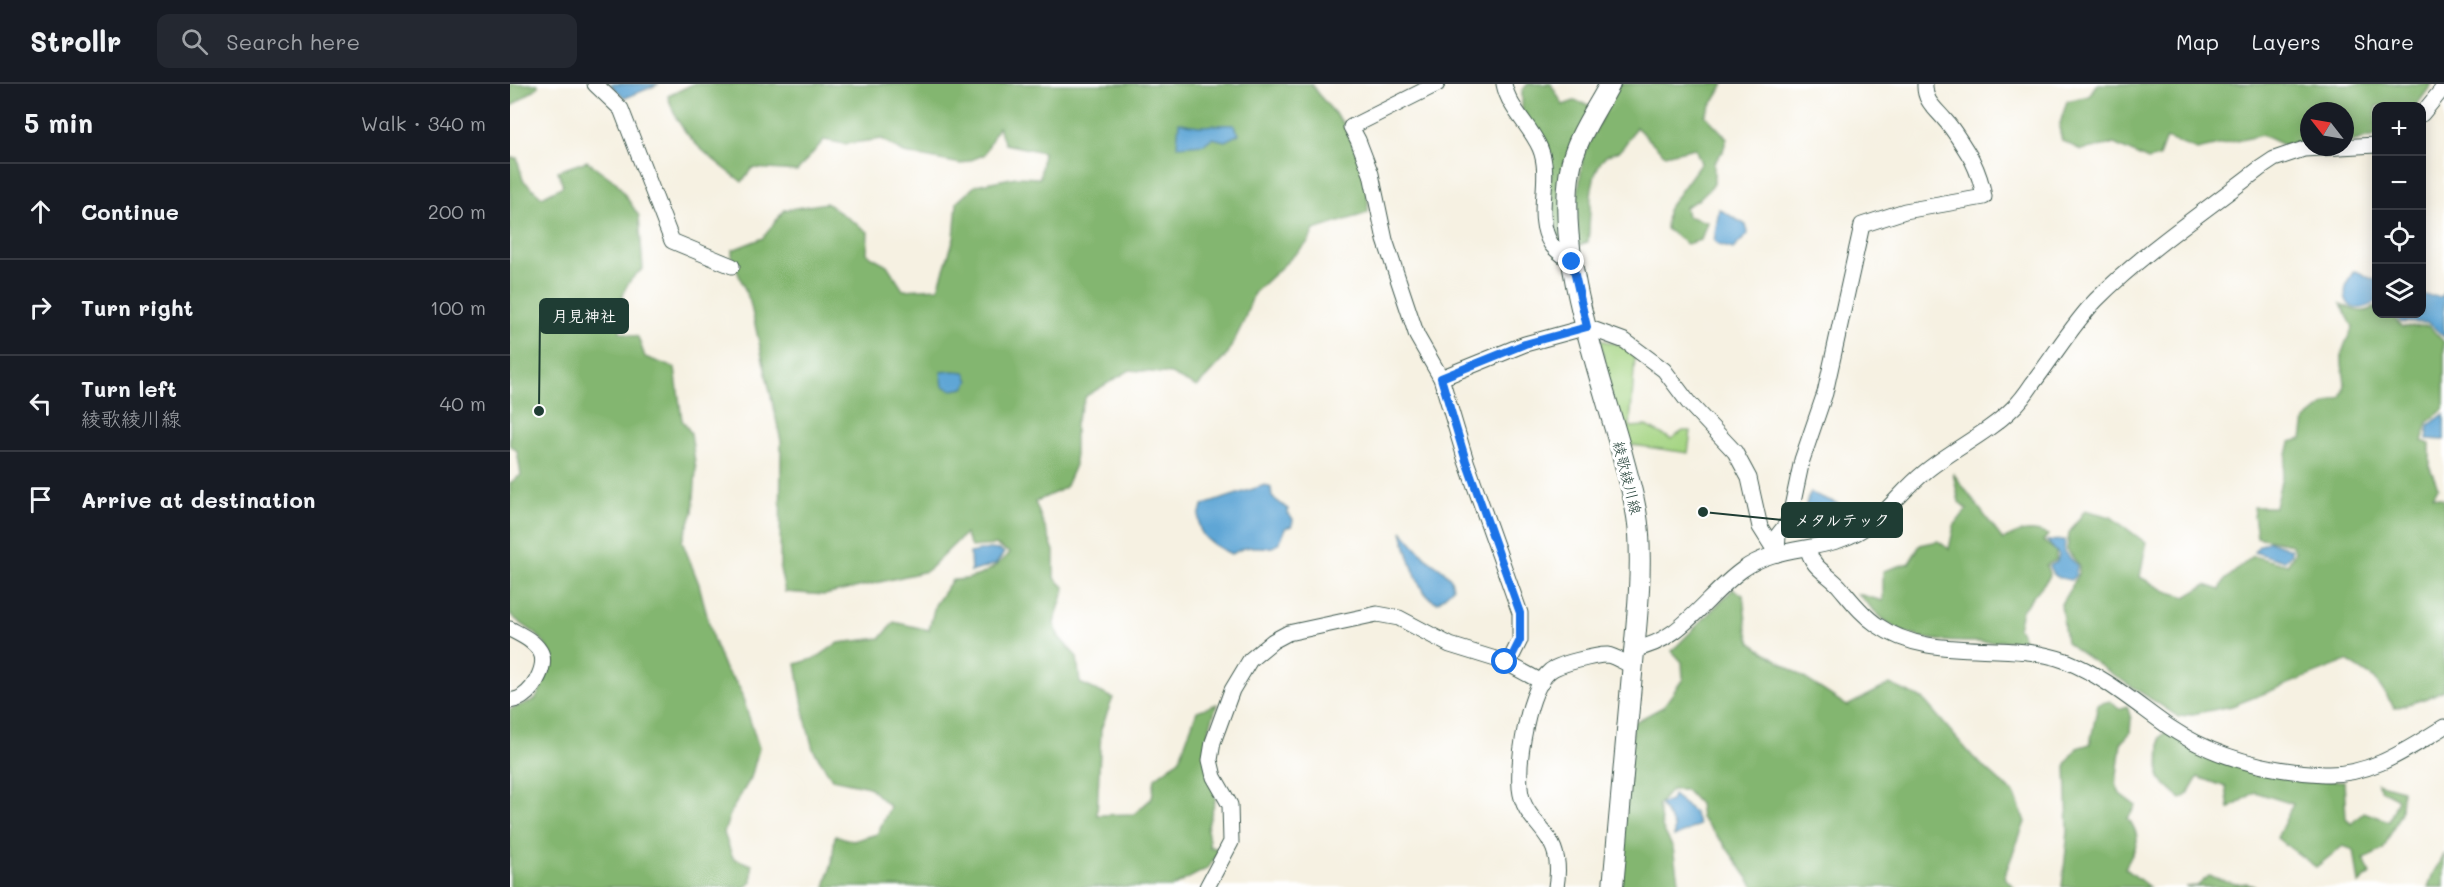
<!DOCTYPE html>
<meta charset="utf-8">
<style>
body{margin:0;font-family:Mali,"Klee One",sans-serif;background:#242831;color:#f1f3f6}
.controls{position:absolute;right:18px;top:18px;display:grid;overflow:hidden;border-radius:12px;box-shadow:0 3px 15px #0003}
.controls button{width:54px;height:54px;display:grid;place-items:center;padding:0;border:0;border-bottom:2px solid #363941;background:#171b24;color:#f1f3f6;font:30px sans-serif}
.compass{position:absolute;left:1790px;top:18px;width:54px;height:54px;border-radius:50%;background:#171b24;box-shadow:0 3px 15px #0003;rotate:301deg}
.stop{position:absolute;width:18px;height:18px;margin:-14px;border:4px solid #1a73e8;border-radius:50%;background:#fff}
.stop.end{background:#1a73e8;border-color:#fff;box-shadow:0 2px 6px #0008}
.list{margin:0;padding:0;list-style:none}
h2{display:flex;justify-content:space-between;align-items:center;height:78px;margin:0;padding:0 24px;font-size:26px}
h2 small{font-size:20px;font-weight:400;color:#9ea1a6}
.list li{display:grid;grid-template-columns:39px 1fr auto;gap:18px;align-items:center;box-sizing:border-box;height:96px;padding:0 24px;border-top:2px solid #363941}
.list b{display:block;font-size:22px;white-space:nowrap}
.list p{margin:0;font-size:20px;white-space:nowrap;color:#9ea1a6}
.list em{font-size:20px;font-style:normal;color:#9ea1a6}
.icon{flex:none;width:33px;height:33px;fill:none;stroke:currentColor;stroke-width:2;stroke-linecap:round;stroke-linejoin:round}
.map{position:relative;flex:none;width:1934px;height:803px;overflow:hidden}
header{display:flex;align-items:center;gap:36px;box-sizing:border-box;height:84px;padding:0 30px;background:#171b24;border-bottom:2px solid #363941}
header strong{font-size:28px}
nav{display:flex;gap:33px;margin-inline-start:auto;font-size:21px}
.search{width:420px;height:54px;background:#242831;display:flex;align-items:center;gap:15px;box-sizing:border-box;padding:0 21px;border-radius:12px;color:#9ea1a6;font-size:22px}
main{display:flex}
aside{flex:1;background:#171b24}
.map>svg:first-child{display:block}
.green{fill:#a4d482;stroke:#62885b;stroke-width:1.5}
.forest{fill:#83b670;stroke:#517a52;stroke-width:1.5}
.water{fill:#5ea6d5;stroke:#3e7284;stroke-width:1.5}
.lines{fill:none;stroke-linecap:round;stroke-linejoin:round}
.minor-casing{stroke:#3f584e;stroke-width:17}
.major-casing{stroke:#3f584e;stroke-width:22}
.minor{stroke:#fff;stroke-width:15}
.major{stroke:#fff;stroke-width:20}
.route{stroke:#1a73e8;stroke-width:8}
.labels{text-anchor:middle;stroke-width:6;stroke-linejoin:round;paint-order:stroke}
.street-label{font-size:15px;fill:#1f3d34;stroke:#fff}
.leader{fill:none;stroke:#1f3d34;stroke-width:2}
.callout-dot{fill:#1f3d34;stroke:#fff;stroke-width:2}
.callout{fill:#1f3d34;stroke:#1f3d34;stroke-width:2}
.callout-label{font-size:16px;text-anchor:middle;font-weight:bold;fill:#fff}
</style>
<header>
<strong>Strollr</strong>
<div class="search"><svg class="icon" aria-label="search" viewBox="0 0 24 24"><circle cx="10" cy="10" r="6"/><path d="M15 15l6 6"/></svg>Search here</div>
<nav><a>Map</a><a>Layers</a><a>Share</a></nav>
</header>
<main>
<aside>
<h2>5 min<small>Walk · 340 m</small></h2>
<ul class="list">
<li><svg class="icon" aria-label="ahead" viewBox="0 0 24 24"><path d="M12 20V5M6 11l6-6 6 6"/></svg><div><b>Continue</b></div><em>200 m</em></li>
<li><svg class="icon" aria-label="right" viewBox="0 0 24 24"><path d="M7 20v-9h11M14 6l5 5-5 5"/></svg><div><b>Turn right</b></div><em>100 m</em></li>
<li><svg class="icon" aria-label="left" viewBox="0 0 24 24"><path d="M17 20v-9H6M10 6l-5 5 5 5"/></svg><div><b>Turn left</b><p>綾歌綾川線</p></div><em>40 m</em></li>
<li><svg class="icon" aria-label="arrive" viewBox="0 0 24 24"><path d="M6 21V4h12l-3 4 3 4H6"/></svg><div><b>Arrive at destination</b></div></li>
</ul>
</aside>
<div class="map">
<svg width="1934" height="803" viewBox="0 0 1934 803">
<rect width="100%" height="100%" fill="#fff"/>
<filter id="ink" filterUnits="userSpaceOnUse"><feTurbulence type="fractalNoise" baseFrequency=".0167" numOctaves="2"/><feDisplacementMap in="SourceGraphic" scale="12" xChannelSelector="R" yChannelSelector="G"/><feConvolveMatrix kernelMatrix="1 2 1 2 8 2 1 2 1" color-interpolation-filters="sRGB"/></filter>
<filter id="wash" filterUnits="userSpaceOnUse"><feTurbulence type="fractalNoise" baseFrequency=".008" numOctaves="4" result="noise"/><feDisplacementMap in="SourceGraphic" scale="24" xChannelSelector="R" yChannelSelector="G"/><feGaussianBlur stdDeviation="1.35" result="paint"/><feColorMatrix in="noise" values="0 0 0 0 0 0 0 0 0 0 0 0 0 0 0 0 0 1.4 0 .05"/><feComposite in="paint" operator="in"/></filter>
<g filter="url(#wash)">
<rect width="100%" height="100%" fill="#f6f1e2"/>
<polygon class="green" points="1090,256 1111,261 1125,273 1120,343 1136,342 1161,355 1173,347 1181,347 1178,369 1116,360 1102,314"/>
<g class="forest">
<polygon points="0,0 28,0 28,3 0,23"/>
<path d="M183,0h619l7,11 25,29 24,54v35l-54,17 -6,12 -54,51 -11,30 -16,32 -30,32 -26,-13 -41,-4 -44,26 -11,28v41l-10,23 -30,14 19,49v26l11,11 -11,35 5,14 18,20 3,26 33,15 -12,31 -4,86 37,-1 18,-16 3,-20 24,-18 18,-49 20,-7 -8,26 -2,34 9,33 -9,32 3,18 11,2 -13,19 -36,19h-347l7,-25 3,-27 18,6 24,-7 13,-27 -21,-20 -37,-8 -19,-30 -8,-31 -9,-54 20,-6 22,-15 43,-5 13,-16 35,8 6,-25 17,-25c25,0 40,-9 58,-27l-14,-8 -25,2 -6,-13 -38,37 -102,24 -40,-3 -5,-23 1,-128 -31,-139 -18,-44v-8l31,-12 21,-28 42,-7 42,29 -1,22 20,11 16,25 35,-2 16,-50 3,-36 19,-17 40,-8 24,1 3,-26 -38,-8 -7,-17 -14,28 -23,9 -57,-11 -22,-14 -37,5 -21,-4 -27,31 -45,-3 -10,14c-33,-26 -63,-44 -74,-86z"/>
<polygon points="1018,0 1041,0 1053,21 1064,17 1080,21 1053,164 1042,151 1047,144 1044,132 1035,131 1041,87 1012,26 1012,6"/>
<path d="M1108,0h106l-19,31 22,23 -4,13 -9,12v21l-16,16 -13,7 2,9 20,6 -6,18 -14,4 -21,-15 1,-19 34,-47 -6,-15 -30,7 -29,-28c-5,7 -10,19 -17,24 -3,2 -9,2 -13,5 -19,16 -15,63 -18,86l-10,4 -1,-44 6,-46z"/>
<polygon points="1590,0 1922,0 1906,22 1866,22 1866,52 1835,59 1835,27 1799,27 1799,59 1773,61 1752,51 1687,66 1656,54 1649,73 1638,76 1604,60 1571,66 1552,57 1549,43 1557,17 1579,12 1586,1"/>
<path d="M0,74h7l6,22 19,17 21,-11 -5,-15 29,-10 30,22 22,33 4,53c-25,17 -22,36 -23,63l18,5 7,20 30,11 7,52 9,13 5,37 -3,42 -11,29 17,43 14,55 12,30 14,17 20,62 -8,30 -20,33 -7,22 9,25 19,7v17l-7,5h-235v-178l25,-9c10,-19 24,-42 5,-62 -8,-9 -21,-14 -30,-24v-131l11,-8 -4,-24 -7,-6z"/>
<path d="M1831,220c12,6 22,11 35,3v7h14l12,13 27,-1 15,16v67l-16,13 -6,19 8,3v24l8,19 -5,9 11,3v191l-17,8 -32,10 -20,-29 -28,-18 -115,45 -54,11c-37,-26 -76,-47 -112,-75l-5,-38 18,-30v-9l-12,-15 2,-17 16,-23 26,7 35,26 -6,34 26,14 20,6 20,-12 14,5 4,-9 29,-25 34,9 8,-13 -4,-8 -34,-7 -4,-30h22l15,-65 12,-3 3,-19 20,-16 16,-6c9,-19 -1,-24 1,-43 1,-10 7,-19 11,-28z"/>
<path d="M1443,389l50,67c16,-9 27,-13 45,-5l-5,6 13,10v9l-10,5 4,11 -28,34 -4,18 7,12c-37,2 -87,6 -121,-8 -18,-7 -33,-24 -46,-38l25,7v-30l26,-8 11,-18 18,-4 11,8 5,-23 13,-17 -8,-7z"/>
<polygon points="1223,505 1233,511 1237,546 1241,559 1337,622 1380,600 1413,615 1463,673 1505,711 1515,738 1494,793 1504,803 1244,803 1214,760 1191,734 1189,720 1176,706 1161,706 1148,721 1152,743 1163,764 1169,803 1109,803 1123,639 1153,623 1173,595 1172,578 1162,567"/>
<path d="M1600,617l9,8 8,-3 4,13 -1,14 -9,10 -5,41 4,10 16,12 -8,12c16,23 8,28 -3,50l24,19h-87l6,-56 -2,-67 11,-16 13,-4 8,-40z"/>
<polygon points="1655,648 1732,683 1785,695 1834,697 1836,734 1841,740 1854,728 1879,737 1888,715 1871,706 1867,699 1892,706 1891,728 1873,766 1854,775 1860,790 1849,800 1844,766 1833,762 1806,783 1767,754 1783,720 1745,708 1719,725 1716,703 1688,693 1678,710 1671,715 1649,694 1650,654"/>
<polygon points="1934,771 1934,803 1918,803 1923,789"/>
<polygon points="1699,792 1726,800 1738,799 1745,803 1675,803 1687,802"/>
</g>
<g class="water">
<polygon points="100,0 149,0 115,14"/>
<path d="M669,38c25,8 32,1 55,3l5,9 -14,7 -13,-3 -8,6 -27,2z"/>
<polygon points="1209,125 1236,141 1238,150 1223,165 1209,161 1204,157"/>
<path d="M1844,187c9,1 13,8 22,9v22c-27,18 -41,-6 -22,-31z"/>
<polygon points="1934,208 1934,253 1919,239 1891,238 1883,230 1912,230 1912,211 1931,213"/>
<polygon points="444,287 455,288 459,297 454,304 443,306 433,302 431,288"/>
<polygon points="1934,330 1934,356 1917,355 1919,341"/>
<path d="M755,401l6,3 1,9 16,12v5l5,5 -1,7 -7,2c-8,30 -19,15 -40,20 -4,1 -9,4 -14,6 -23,-11 -41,-22 -28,-49z"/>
<path d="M1301,409l30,12 14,14 -35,12 -11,-1c-6,-11 -5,-27 2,-37z"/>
<path d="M892,447l23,26 18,13 8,9 2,9 -15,14c-19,-2 -32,-54 -36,-71z"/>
<path d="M1555,456l-1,12 13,13 -1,10 -5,5c-13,-2 -17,-2 -22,-14l8,-4 2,-7 -12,-14z"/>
<polygon points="1759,457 1781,465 1781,470 1774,477 1744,468 1749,462"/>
<polygon points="479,465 490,466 494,469 486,480 461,488 460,469"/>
<polygon points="1163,711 1184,728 1189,741 1164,753 1164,742 1150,720 1161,717"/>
</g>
</g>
<g filter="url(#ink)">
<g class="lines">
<defs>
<g id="minor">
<polyline points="85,0 111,25 162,157 222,182"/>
<polyline points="927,0 841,43 848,56 861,90 875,156 907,252 931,294 956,377 1010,529 1010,556 998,580"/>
<path d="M994,0c5,25 26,41 36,64 13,31 -7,66 11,96 5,7 14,13 21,18"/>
<polyline points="1912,30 1934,3"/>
<polyline points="931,294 1015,260 1077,243 1115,257 1154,286 1178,318 1225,368 1239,394 1250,443 1267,470"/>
<path d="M1298,465c4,19 19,24 31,37 12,14 23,29 38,39 56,39 128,13 189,36 38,15 70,43 103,66 46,31 100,44 155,47 46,2 82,-24 120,-47"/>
<path d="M1267,470l1,-19 11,-14 13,-61 23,-67 37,-168 43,-14 79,-14c-2,-13 -6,-25 -12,-37 -8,-13 -17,-29 -27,-40 -10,-12 -21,-19 -20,-36"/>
<path d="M0,545c11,6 23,11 30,22 8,13 -5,37 -17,45 -3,3 -9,4 -13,5"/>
<path d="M1124,565c45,-6 73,-54 108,-79 39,-29 89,-14 131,-48 18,-15 33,-35 52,-50 28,-23 62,-38 88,-64 8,-7 14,-16 20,-25 21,-27 39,-58 63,-83 49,-49 109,-89 163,-131l15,-10 30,-10 72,-4"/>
<polyline points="697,803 721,758 720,721 704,693 700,676 703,658 722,606 740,576 763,557 778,549 867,530 889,534 940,561 995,578 1032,598"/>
<path d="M1046,803c10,-58 -32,-58 -36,-99 -2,-28 7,-98 30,-117 8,-7 46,-16 57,-16 8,1 18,8 25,11"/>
</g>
<path id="major" d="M1100,0c-14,27 -35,55 -40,86 -14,84 28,198 51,280 7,27 16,55 18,84 3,47 -3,93 -7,140 -6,71 -12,142 -19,213"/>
</defs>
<use href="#minor" class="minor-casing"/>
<use href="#major" class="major-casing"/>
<use href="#minor" class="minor"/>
<use href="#major" class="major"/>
</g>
</g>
<g class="lines" filter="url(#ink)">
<polyline class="route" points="995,578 998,580 1010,556 1010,529 956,377 931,294 1015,260 1077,243 1062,178"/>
</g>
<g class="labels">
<g class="street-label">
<text transform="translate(1117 394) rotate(76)" y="5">綾歌綾川線</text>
</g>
</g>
<path class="leader" d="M29 327L30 232M1193 428L1272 436"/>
<g class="callout-dot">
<circle cx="29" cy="327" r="6"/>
<circle cx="1193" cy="428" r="6"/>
</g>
<g class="callout">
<rect x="30" y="215" width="88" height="34" rx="6"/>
<rect x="1272" y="419" width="120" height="34" rx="6"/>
</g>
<g class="callout-label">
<text x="74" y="238">月見神社</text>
<text x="1332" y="442">メタルテック</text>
</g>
</svg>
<div class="controls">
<button>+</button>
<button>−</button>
<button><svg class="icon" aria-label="locate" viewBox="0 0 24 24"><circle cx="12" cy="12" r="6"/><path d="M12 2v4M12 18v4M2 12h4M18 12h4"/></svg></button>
<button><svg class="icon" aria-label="layers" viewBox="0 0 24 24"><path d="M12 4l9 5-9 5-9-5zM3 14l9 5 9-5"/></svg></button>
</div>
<svg class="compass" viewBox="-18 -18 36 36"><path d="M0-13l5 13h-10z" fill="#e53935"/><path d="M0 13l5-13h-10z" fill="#9ea1a6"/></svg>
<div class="stop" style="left:995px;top:578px"></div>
<div class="stop end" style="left:1062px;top:178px"></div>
</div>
</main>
